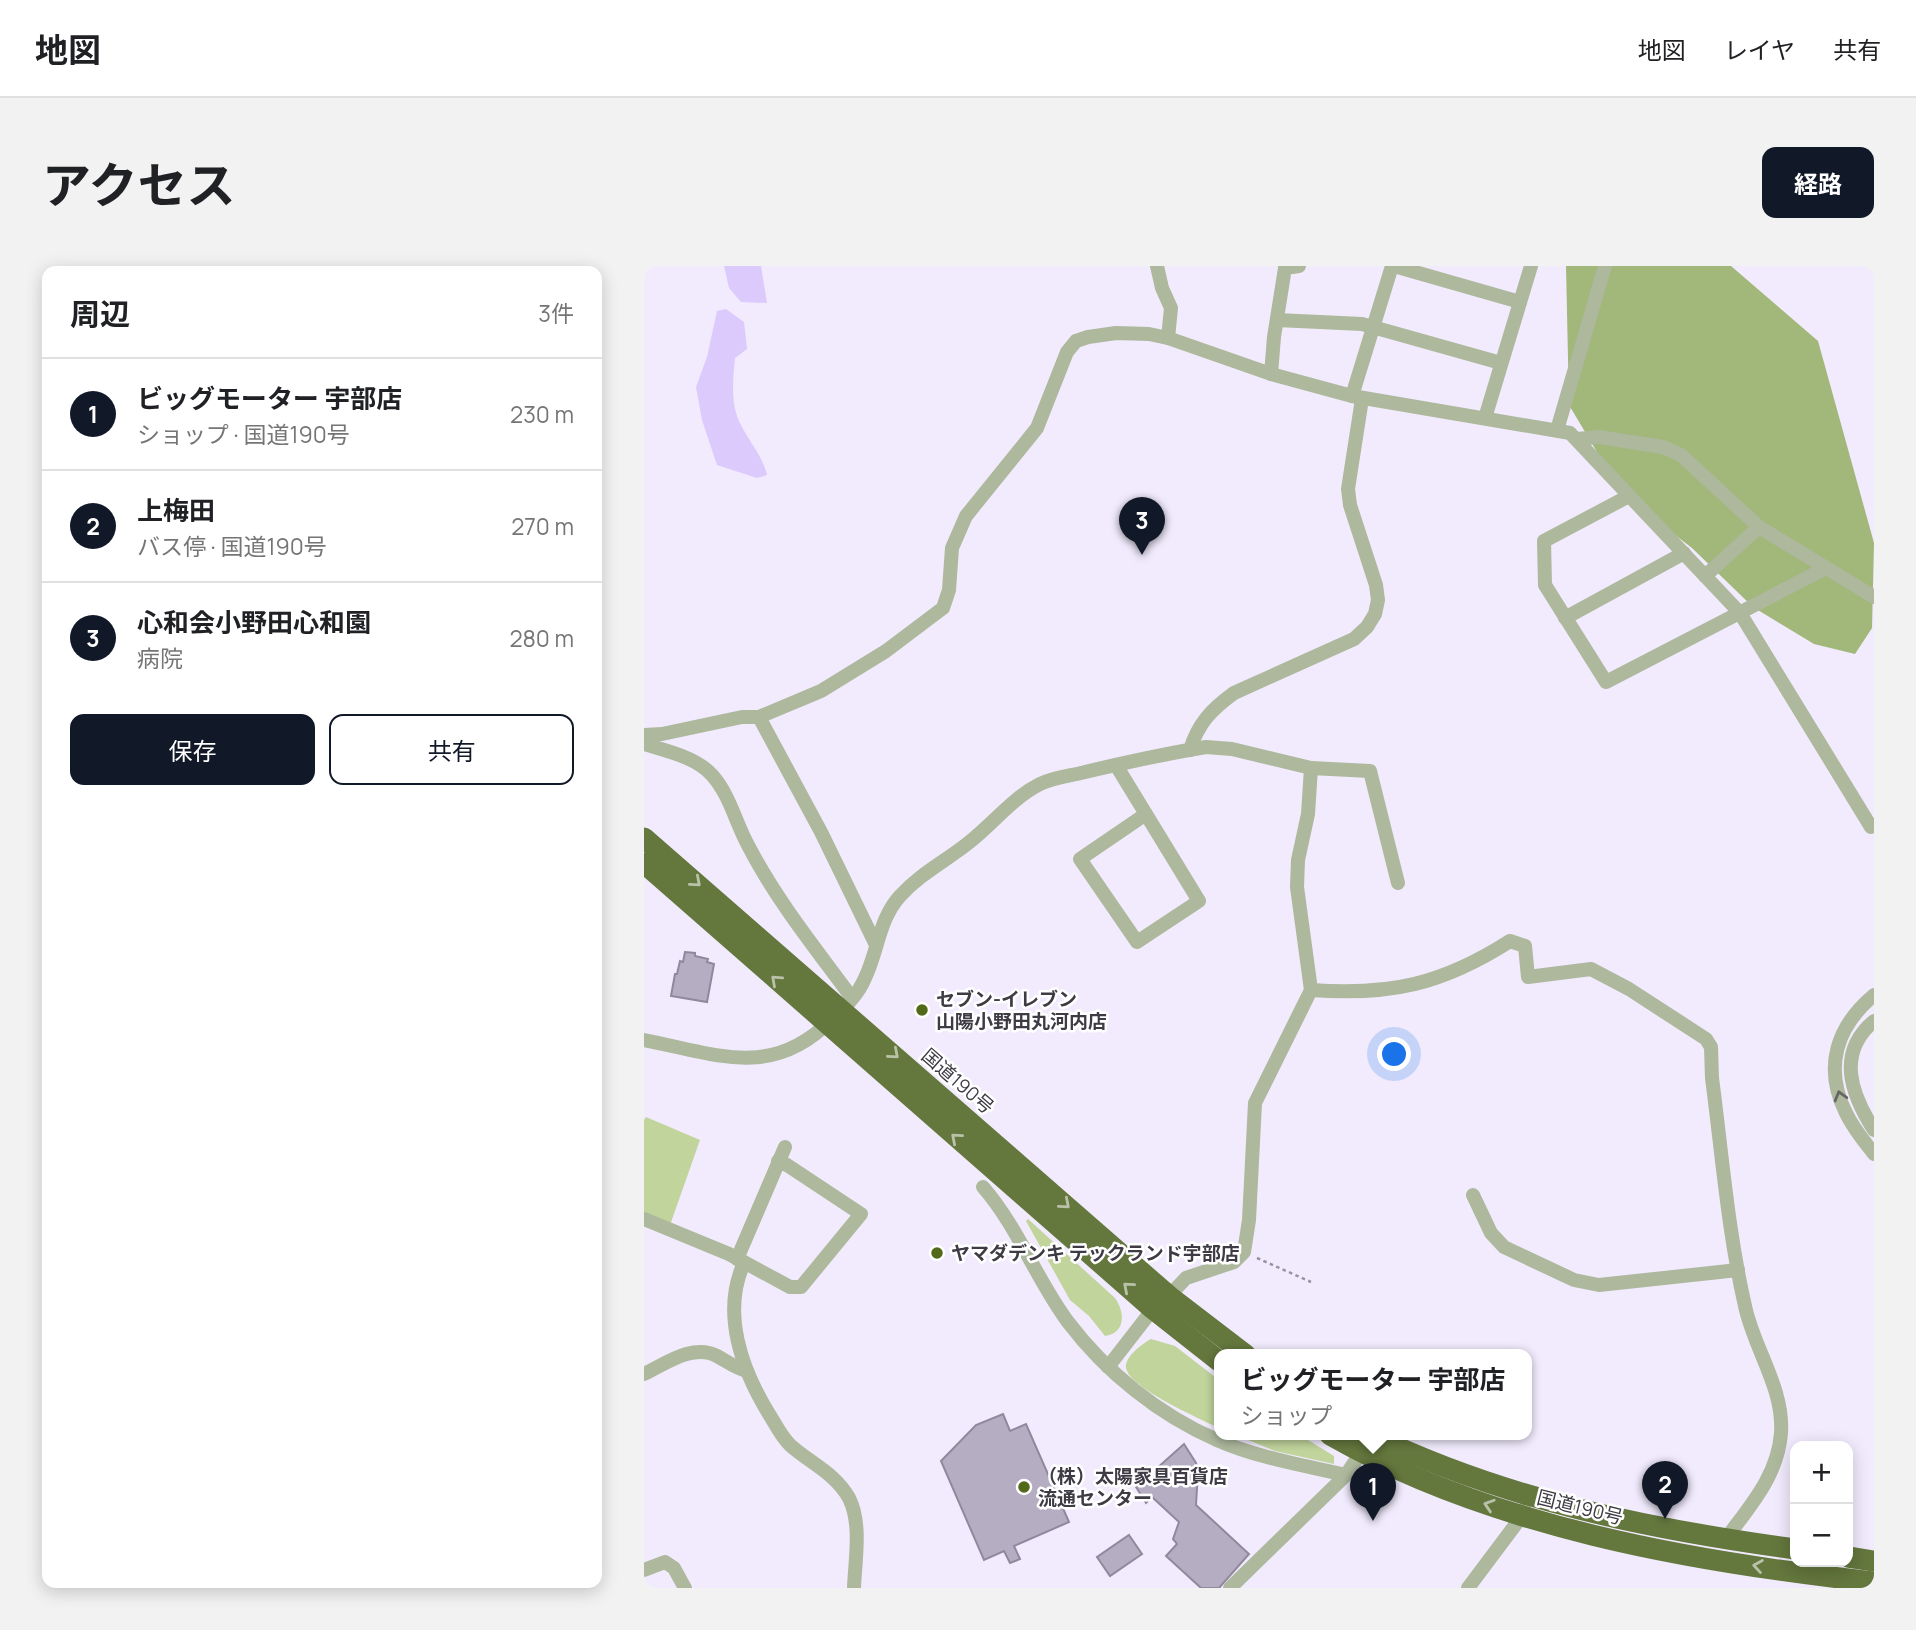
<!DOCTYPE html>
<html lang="ja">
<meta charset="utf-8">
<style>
body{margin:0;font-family:Manrope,"Noto Sans JP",sans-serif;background:#f2f2f2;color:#202124}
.controls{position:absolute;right:21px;bottom:21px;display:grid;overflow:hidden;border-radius:14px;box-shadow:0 4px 18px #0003}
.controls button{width:63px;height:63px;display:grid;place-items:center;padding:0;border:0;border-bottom:2px solid #e0e0e0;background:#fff;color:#202124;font:35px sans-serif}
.you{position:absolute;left:751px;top:789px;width:24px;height:24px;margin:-18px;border:5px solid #fff;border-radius:50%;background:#1a73e8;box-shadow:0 0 0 10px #1a73e833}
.badge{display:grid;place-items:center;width:46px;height:46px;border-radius:50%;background:#111827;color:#fff;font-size:23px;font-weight:700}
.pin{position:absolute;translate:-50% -58px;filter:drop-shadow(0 2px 4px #0008)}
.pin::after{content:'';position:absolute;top:37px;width:24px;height:21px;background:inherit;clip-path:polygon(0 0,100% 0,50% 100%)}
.popup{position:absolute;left:570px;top:1083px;width:318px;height:91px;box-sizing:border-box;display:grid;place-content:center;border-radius:14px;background:#fff;filter:drop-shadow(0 2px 5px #0005);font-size:23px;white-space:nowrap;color:#757577}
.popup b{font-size:26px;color:#202124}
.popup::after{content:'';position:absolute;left:50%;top:100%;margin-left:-14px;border:14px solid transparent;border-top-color:#fff}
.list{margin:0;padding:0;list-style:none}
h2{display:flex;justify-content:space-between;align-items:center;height:91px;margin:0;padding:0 28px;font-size:30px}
h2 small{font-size:23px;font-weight:400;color:#757577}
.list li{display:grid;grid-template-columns:46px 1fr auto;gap:21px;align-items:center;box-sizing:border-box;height:112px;padding:0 28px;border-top:2px solid #e0e0e0}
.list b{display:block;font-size:26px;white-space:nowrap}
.list p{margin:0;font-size:23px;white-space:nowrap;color:#757577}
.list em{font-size:23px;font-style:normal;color:#757577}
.actions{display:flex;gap:14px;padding:21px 28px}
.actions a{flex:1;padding:16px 0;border:2px solid #111827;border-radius:14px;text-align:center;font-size:24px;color:#111827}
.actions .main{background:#111827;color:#fff}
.map{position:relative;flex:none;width:1230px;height:1322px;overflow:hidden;border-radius:14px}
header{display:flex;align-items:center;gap:42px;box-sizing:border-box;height:98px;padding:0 35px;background:#fff;border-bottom:2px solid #e0e0e0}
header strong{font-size:33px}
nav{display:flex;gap:38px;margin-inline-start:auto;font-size:24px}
.intro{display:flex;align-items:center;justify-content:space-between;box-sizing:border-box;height:168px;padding:0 42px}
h1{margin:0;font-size:49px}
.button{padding:18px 32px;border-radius:14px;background:#111827;color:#fff;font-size:24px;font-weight:700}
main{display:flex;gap:42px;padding:0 42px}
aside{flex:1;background:#fff;border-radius:14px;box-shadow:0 4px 18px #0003}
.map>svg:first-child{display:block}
.green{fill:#c0d49c}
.forest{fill:#a2b77a}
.water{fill:#dbcafb}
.building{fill:#b5aec3;stroke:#90899e;stroke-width:2}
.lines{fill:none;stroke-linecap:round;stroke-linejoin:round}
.path{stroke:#9793a0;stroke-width:2.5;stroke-dasharray:3.5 3.5;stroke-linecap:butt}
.minor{stroke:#adb89d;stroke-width:14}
.highway{stroke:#64773d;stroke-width:21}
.oneway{stroke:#b9c2a8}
.oneway2{stroke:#656763}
.poi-dot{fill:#526919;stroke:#fff;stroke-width:2.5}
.labels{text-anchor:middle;stroke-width:5;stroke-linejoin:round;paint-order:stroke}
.poi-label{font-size:19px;font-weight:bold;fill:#3e3b44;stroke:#fff;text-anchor:start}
.street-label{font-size:19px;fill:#3e3b44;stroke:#fff}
</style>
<header>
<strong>地図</strong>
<nav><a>地図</a><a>レイヤ</a><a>共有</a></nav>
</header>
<div class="intro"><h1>アクセス</h1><a class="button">経路</a></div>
<main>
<aside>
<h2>周辺<small>3件</small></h2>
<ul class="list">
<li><span class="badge">1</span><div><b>ビッグモーター 宇部店</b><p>ショップ · 国道190号</p></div><em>230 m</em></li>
<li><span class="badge">2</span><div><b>上梅田</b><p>バス停 · 国道190号</p></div><em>270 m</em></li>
<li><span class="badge">3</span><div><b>心和会小野田心和園</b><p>病院</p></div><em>280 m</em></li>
</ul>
<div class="actions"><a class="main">保存</a><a>共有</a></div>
</aside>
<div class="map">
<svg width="1230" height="1322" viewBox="0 0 1230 1322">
<rect width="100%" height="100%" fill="#f1ebfd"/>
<g class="green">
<polygon points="2,851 56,874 26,959 0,948 0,854"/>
<path d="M384,953l87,79c10,14 11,35 -10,38l-16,-20 -19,-16 -44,-79z"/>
<path d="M507,1073l24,7 44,34v48c-19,-9 -84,-38 -92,-57 -6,-12 15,-27 24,-32z"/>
<polygon points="592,1169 656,1169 690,1190 690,1198 631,1185"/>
</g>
<polygon class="forest" points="922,0 1087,0 1174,75 1230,277 1228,362 1211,388 1170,378 1109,341 1048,282 978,228 925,139"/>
<g class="water">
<polygon points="80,0 117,0 123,37 97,36 85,22"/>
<path d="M82,43l18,13 3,27 -12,9c-2,22 -5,47 6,67 9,18 21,30 26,50l-10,3 -40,-13 -15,-45 -6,-33 11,-30 10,-46z"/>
</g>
<g class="building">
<polygon points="41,686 51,687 51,690 64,693 63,696 70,698 63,736 27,730 31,708 33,708 36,695 39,696"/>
<polygon points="359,1148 366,1165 382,1158 425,1256 370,1280 376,1293 366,1297 360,1285 340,1294 297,1195 332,1159"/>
<polygon points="540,1178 552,1197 554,1205 552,1239 605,1288 575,1322 557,1322 522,1290 533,1278 529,1273 535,1256 508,1231 502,1237 492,1221"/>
<polygon points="485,1269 498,1288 466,1310 453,1291"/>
</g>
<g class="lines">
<polyline class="path" points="613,992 667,1016"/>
<g class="minor">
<polyline points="513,0 518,22 527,42 524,72"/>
<polyline points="750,0 876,36"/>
<polyline points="633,54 718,58 857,97"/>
<polyline points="627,108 630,71 641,2 655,0"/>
<polyline points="708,130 748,0"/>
<polyline points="841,152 887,0"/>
<polyline points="913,164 961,0"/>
<polyline points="933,173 955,171 1019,181 1037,189 1115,261 1230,331"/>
<polyline points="985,230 900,275 901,319 962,416 1180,303"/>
<polyline points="1061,310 1115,261"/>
<polyline points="921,352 1040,287"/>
<polyline points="115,451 177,566 232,679"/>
<polyline points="0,469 18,468 98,451 115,451 177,425 242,385 299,342 305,324 308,282 322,250 393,162 423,86 432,75 444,71 472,67 505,68 524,72 627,108 708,130 926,167 1096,347 1227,561"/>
<path d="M0,478c22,7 52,13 68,31 18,20 24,49 37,72 28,54 67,102 103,151"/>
<path d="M546,484c8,-27 22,-41 44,-57l120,-54 13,-12 8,-13 3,-14 -2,-15 -26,-80 -2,-16 14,-90"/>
<polyline points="472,499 555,635 493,676 436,593 502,548"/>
<polyline points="667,502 726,505 754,617"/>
<path d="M667,724c79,6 132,-6 199,-49l15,5 3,31 63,-8 38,20 77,50 5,8 1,31c10,76 16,154 33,228 9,43 39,82 36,127 -3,43 -32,74 -56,107"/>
<path d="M1230,729c-37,31 -51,72 -28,118 7,15 18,28 28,41"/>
<path d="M1230,755c-38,32 -23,73 0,109"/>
<path d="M0,774c73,14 128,40 188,-21 13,-12 26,-24 33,-41 13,-27 14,-59 35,-82 20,-22 44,-34 67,-52 25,-19 45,-46 73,-60 12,-6 28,-8 41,-11 42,-10 83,-19 125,-26l26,2 79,19 -3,46 -10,46 -1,27 14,103 -56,113 -6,117 -5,32 -10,10 -48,16 -17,18 -16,13 -45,58"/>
<path d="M339,921c35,40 53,92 85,135 38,50 91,93 149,118 41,18 86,25 129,35"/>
<polyline points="829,929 847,967 860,981 930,1014 955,1019 1094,1004"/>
<polyline points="0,953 85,988 146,1021 157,1021 217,948 143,899 134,895"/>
<polyline points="93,993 141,881"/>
<path d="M100,997c-23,50 -2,107 25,151 7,11 12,22 21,31 20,18 45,28 59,53 13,26 6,62 5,90"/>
<path d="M0,1108c21,-10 49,-31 73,-18 11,6 18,12 30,15"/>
<polyline points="0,1304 21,1296 30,1302 41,1322"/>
<polyline points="586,1322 702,1209 722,1179"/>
<polyline points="824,1322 878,1250 880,1243"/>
</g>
<g class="highway">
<polyline points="0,572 525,1030 602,1089"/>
<polyline points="0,597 509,1043 575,1095"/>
<path d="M686,1169c161,92 362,127 544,147"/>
<path d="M727,1169c135,65 277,94 424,114"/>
<polyline points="1204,1291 1230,1295"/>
</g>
</g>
<defs><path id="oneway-chevron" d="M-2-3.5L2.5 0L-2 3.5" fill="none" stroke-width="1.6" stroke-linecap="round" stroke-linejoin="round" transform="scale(1.75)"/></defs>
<g class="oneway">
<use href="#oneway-chevron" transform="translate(52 616) rotate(41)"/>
<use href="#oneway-chevron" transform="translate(132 714) rotate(-138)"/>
<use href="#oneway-chevron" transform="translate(250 788) rotate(41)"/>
<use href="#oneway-chevron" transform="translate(312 872) rotate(-139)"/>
<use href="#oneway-chevron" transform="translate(421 938) rotate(41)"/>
<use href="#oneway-chevron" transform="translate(484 1021) rotate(-139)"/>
<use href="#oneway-chevron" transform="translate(845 1239) rotate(-162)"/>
<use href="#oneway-chevron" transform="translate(1114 1300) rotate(-171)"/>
</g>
<use class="oneway2" href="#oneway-chevron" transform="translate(1196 830) rotate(-106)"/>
<g class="poi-dot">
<circle cx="278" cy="744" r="7"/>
<circle cx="293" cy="987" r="7"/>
<circle cx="380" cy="1221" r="7"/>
</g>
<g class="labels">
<g class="poi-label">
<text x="292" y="740">セブン-イレブン<tspan x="292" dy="22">山陽小野田丸河内店</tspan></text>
<text x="307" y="994">ヤマダデンキ テックランド宇部店</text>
<text x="394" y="1217">（株）太陽家具百貨店<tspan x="394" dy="22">流通センター</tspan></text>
</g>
<g class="street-label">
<text transform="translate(314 815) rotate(41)" y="7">国道190号</text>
<text transform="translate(936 1241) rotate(14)" y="7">国道190号</text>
</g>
</g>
</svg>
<div class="controls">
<button>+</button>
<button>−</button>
</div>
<div class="you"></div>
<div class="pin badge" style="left:729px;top:1255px">1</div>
<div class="popup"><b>ビッグモーター 宇部店</b>ショップ</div>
<div class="pin badge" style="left:1021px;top:1253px">2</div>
<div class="pin badge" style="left:498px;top:289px">3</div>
</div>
</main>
